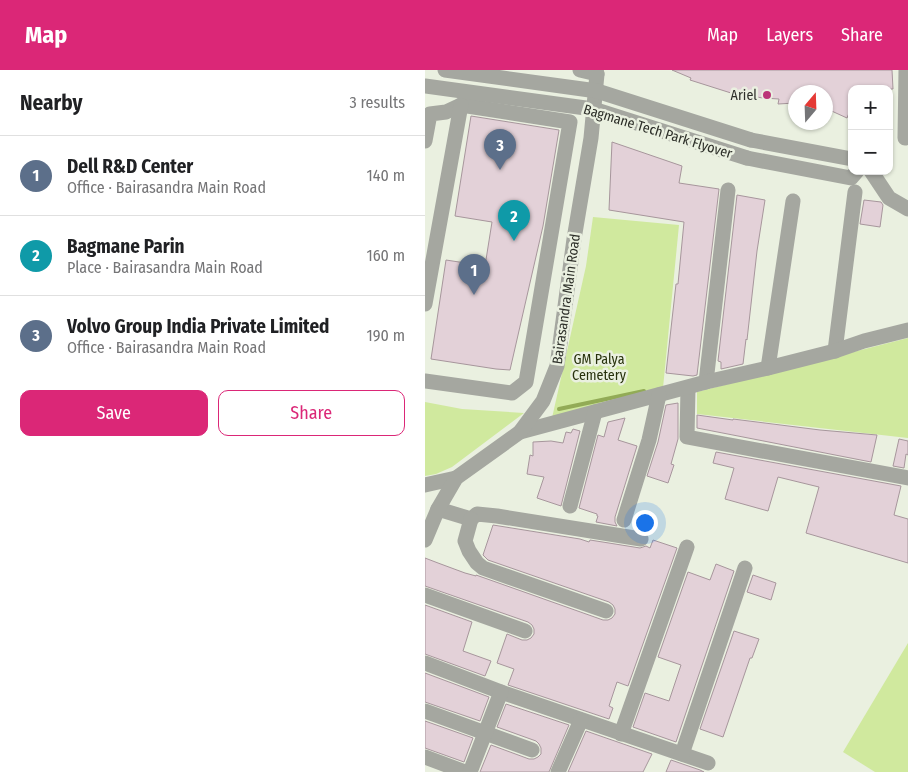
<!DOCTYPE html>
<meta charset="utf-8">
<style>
body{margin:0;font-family:"Fira Sans Condensed",sans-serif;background:#f6f6f6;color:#202124}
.controls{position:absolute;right:15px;top:15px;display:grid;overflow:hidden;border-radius:10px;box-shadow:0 1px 4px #0004}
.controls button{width:45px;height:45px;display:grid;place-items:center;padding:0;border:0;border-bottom:1px solid #e0e0e0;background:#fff;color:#202124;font:25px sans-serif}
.compass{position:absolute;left:363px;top:15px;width:45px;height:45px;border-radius:50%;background:#fff;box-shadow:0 1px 4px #0004;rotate:19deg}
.you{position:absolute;left:219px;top:452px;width:18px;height:18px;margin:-12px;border:4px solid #fff;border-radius:50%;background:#1a73e8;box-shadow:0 0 0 8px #1a73e833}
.badge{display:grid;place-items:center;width:32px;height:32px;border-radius:50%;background:#db2777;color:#fff;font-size:16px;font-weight:700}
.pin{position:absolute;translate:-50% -41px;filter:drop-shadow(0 1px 2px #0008)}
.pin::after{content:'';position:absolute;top:26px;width:18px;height:15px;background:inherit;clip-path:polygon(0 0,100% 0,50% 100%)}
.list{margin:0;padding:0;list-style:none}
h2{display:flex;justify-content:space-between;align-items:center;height:65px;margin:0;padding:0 20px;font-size:21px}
h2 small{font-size:16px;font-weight:400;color:#757577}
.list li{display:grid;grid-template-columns:32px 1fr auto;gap:15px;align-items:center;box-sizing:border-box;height:80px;padding:0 20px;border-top:1px solid #e0e0e0}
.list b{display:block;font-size:19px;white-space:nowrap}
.list p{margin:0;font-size:16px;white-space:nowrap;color:#757577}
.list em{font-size:16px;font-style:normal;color:#757577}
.actions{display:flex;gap:10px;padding:15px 20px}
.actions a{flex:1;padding:11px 0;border:1px solid #db2777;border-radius:10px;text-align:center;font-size:18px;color:#db2777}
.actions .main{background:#db2777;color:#fff}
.map{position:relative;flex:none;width:483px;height:702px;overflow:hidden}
header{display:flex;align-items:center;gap:30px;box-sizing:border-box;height:70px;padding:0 25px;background:#db2777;color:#fff}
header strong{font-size:24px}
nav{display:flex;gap:28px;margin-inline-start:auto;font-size:18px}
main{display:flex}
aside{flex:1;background:#fff}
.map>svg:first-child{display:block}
.green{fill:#d0e99e}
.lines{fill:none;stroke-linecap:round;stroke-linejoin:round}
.stream{stroke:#92ab56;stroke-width:4}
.building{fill:#e3d1d8;stroke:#a7969c}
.minor{stroke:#a5a7a0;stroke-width:15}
.minor-bridge{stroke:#a5a7a0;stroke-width:15}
.poi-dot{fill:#bb3578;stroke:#eaf0e0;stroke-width:2}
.labels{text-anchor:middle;stroke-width:5;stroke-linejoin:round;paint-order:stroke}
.poi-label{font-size:14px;fill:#2d2f29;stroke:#eaf0e0;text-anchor:end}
.street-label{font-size:14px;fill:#2d2f29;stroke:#eaf0e0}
.park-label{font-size:14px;fill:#27310c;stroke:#eaf0e0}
</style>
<header>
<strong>Map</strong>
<nav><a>Map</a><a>Layers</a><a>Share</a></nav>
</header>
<main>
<aside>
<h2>Nearby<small>3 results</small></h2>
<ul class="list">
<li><span class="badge" style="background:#5c6f8a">1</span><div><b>Dell R&amp;D Center</b><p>Office · Bairasandra Main Road</p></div><em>140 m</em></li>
<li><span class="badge" style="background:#0f9aa8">2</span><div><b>Bagmane Parin</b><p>Place · Bairasandra Main Road</p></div><em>160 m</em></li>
<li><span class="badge" style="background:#5c6f8a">3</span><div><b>Volvo Group India Private Limited</b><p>Office · Bairasandra Main Road</p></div><em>190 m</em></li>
</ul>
<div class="actions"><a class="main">Save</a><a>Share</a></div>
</aside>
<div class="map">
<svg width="483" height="702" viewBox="0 0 483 702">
<rect width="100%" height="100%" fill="#eaf0e0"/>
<g class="green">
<polygon points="168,147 254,155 238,318 208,323 127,348 161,196"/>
<polygon points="483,268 483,368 272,344 272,322"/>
<polygon points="0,332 37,339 99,343 27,397 11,404 0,406"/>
<polygon points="483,573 483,702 450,702 418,682"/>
</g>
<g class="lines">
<polyline class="stream" points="134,339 219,321"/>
</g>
<g class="building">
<polygon points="247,0 467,0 468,19 427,19 427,44 424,43 422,48 400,38 400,22 370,22 370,33 353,34 354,29 338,28 306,23 265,10 266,8"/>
<polygon points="46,46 134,60 118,156 85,300 71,299 6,289 21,190 60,196 67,152 30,146"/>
<polygon points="187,72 257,96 254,113 294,119 272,305 268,306 241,303 251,214 253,214 259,152 184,140"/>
<polygon points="312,125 340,130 332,181 322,270 321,269 318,294 296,299 296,292 293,291"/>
<polygon points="439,130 456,132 458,135 455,157 435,154"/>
<polygon points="253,333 253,369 246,394 249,395 243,413 222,406 233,372 241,335"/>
<polygon points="272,345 308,350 308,349 395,360 452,365 446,392 272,358"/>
<polygon points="200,348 193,370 212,376 190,447 190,452 192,456 171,452 173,446 172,446 172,444 154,438 173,365 179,367 183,352"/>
<polygon points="148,359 155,361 136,436 112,428 119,407 102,404 105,385 108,386 108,372 126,371 138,373 141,362 146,363"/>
<polygon points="474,369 483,371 483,385 481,384 479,398 468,396"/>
<polygon points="291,382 476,416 469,445 483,449 483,493 381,463 394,417 353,407 343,441 300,429 309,398 288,393"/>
<polygon points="68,455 155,469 164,472 165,470 215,478 221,476 225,478 228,470 252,478 203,616 192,612 184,636 188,638 184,649 83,615 89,599 72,593 82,564 97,570 102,570 106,568 109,564 109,559 107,555 103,552 0,516 0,488 13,493 40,503 51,506 51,505 178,550 183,550 187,548 190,544 190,539 188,535 184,532 63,490 58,485"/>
<polygon points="291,494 309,501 251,672 208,657 220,623 244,631 256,595 233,587 263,502 285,510"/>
<polygon points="328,505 351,513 346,530 322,522"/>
<polygon points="0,535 47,552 38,581 66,591 60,606 0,584"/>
<polygon points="309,561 334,569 327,588 325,588 298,667 275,659"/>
<polygon points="0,603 64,627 55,651 0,632"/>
<polygon points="81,634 144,655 124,702 55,702 66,675 104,689 109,689 113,687 116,684 116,678 114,674 111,671 72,657"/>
<polygon points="0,651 48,668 39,692 0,678"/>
<polygon points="161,661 227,684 218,702 143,702"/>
<polygon points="246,690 275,700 279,702 241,702"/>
</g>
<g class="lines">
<g class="minor">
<polyline points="155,0 172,4"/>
<polyline points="480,68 481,0"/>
<polyline points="326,70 427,89"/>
<polyline points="0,71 5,44 21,42 36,35 145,52 101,312 87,323 0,311"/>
<polyline points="322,88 426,108 432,101"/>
<polyline points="446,101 464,128 483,139"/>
<polyline points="0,234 36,35"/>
<polyline points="410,281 430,122"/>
<polyline points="343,298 368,131"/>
<polyline points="281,312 303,120"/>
<polyline points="263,318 262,367 483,408"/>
<polyline points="95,362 281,312 343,298 410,281 439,271 483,260"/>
<polyline points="0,415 31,408"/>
<polyline points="145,436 170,342"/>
<polyline points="13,439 46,449 52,444 72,446 216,469"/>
<polyline points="46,449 40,471 44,481 52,493 58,498 181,541"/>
<polyline points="199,450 224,370 234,325"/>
<polyline points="0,470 13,439 31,408 95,362 118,331 132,296 149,169 166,68 172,4 171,0"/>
<polyline points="0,525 100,561"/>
<polyline points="0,593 76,622 283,693"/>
<polyline points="0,641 107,680"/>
<polyline points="196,664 262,477"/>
<polyline points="257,684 320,498"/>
<polyline points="0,687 40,702"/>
<polyline points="45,702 76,622"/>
<polyline points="133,702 156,650"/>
</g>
<g class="minor-bridge">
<polyline points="20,0 172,21 326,70"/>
<polyline points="0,16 168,39 322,88"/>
</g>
</g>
<circle class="poi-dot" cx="342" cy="25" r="5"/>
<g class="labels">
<g class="poi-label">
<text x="332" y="30">Ariel</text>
</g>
<g class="street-label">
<text transform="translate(233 61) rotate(17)" y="5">Bagmane Tech Park Flyover</text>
<text transform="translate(141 229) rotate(-82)" y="5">Bairasandra Main Road</text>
</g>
<g class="park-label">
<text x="174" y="294">GM Palya<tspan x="174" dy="16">Cemetery</tspan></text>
</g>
</g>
</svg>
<div class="controls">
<button>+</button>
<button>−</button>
</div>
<svg class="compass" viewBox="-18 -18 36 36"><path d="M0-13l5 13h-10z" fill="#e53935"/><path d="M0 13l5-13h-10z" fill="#757577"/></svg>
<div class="you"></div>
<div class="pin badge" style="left:49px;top:225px;background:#5c6f8a">1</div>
<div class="pin badge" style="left:89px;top:171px;background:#0f9aa8">2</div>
<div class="pin badge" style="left:75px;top:100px;background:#5c6f8a">3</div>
</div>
</main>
